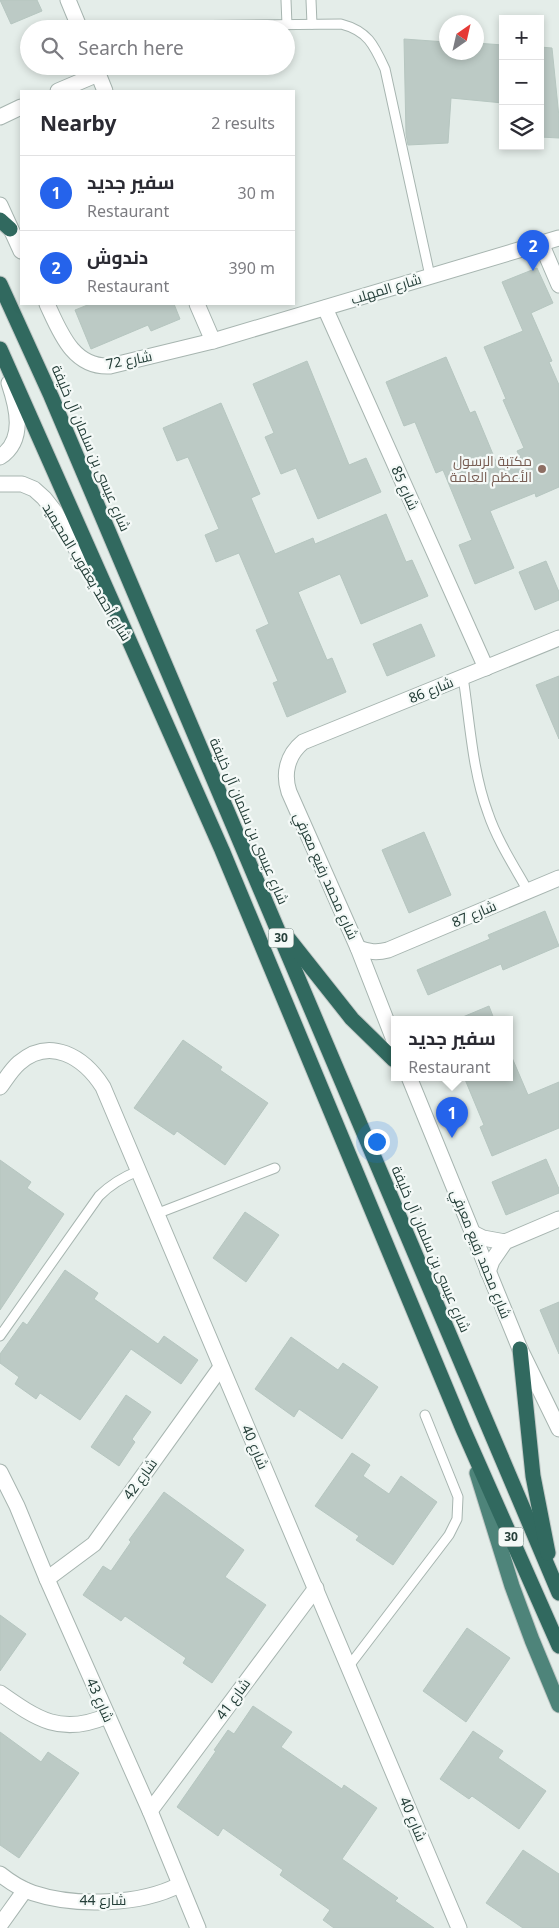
<!DOCTYPE html>
<meta charset="utf-8">
<style>
body{margin:0;font-family:"Noto Sans",Cairo,sans-serif;background:#f2f2f3;color:#2b2b33}
.controls{position:absolute;right:15px;top:15px;display:grid;overflow:hidden;border-radius:0px;box-shadow:0 2px 8px #0003}
.controls button{width:45px;height:45px;display:grid;place-items:center;padding:0;border:0;border-bottom:1px solid #e1e1e2;background:#fff;color:#2b2b33;font:25px sans-serif}
.compass{position:absolute;left:439px;top:15px;width:45px;height:45px;border-radius:50%;background:#fff;box-shadow:0 2px 8px #0003;rotate:34deg}
.you{position:absolute;left:376px;top:1141px;width:18px;height:18px;margin:-12px;border:4px solid #fff;border-radius:50%;background:#1a73e8;box-shadow:0 0 0 8px #1a73e833}
.badge{display:grid;place-items:center;width:32px;height:32px;border-radius:50%;background:#2563eb;color:#fff;font-size:16px;font-weight:700}
.pin{position:absolute;translate:-50% -41px;filter:drop-shadow(0 1px 2px #0008)}
.pin::after{content:'';position:absolute;top:26px;width:18px;height:15px;background:inherit;clip-path:polygon(0 0,100% 0,50% 100%)}
.popup{position:absolute;left:391px;top:1016px;width:122px;height:65px;box-sizing:border-box;display:grid;place-content:center;border-radius:0px;background:#fff;filter:drop-shadow(0 1px 4px #0005);font-size:16px;white-space:nowrap;color:#7c7c81}
.popup b{font-size:19px;color:#2b2b33}
.popup::after{content:'';position:absolute;left:50%;top:100%;margin-left:-10px;border:10px solid transparent;border-top-color:#fff}
.list{margin:0;padding:0;list-style:none}
h2{display:flex;justify-content:space-between;align-items:center;height:65px;margin:0;padding:0 20px;font-size:21px}
h2 small{font-size:16px;font-weight:400;color:#7c7c81}
.list li{display:grid;grid-template-columns:32px 1fr auto;gap:15px;align-items:center;box-sizing:border-box;height:75px;padding:0 20px;border-top:1px solid #e1e1e2}
.list b{display:block;font-size:19px;white-space:nowrap}
.list p{margin:0;font-size:16px;white-space:nowrap;color:#7c7c81}
.list em{font-size:16px;font-style:normal;color:#7c7c81}
.icon{flex:none;width:28px;height:28px;fill:none;stroke:currentColor;stroke-width:2;stroke-linecap:round;stroke-linejoin:round}
.map{position:relative;flex:none;width:559px;height:1928px;overflow:hidden}
.search{position:absolute;background:#fff;box-shadow:0 2px 8px #0003;left:20px;top:20px;width:275px;height:55px;display:flex;align-items:center;gap:12px;box-sizing:border-box;padding:0 18px;border-radius:28px;color:#7c7c81;font-size:19px}
.panel{position:absolute;background:#fff;box-shadow:0 2px 8px #0003;left:20px;top:90px;width:275px;height:215px;border-radius:0px}
.map>svg:first-child{display:block}
.building{fill:#bccac5;stroke:#b6c6c0}
.lines{fill:none;stroke-linecap:round;stroke-linejoin:round}
.service-casing{stroke:#a7b5b0;stroke-width:11}
.minor-casing{stroke:#a7b5b0;stroke-width:17}
.tertiary-casing{stroke:#a7b5b0;stroke-width:17}
.trunk-casing{stroke:#c2c9c7;stroke-width:17}
.motorway-casing{stroke:#c2c9c7;stroke-width:17}
.service{stroke:#fff;stroke-width:9}
.minor{stroke:#fff;stroke-width:15}
.tertiary{stroke:#fff;stroke-width:15}
.trunk{stroke:#4e847a;stroke-width:15}
.motorway{stroke:#31695f;stroke-width:15}
.education-dot{fill:#8d6e63;stroke:#f4f9f7;stroke-width:2}
.labels{text-anchor:middle;stroke-width:4.5;stroke-linejoin:round;paint-order:stroke}
.shield{fill:#f4f9f7;stroke:#627671;stroke-width:1}
.shield-label{font-size:12px;font-weight:bold;fill:#243e38}
.street-label{font-size:14px;fill:#243e38;stroke:#f4f9f7}
.education-label{font-size:14px;fill:#785e54;stroke:#f4f9f7;text-anchor:end}
</style>
<div class="map">
<svg width="559" height="1928" viewBox="0 0 559 1928">
<rect width="100%" height="100%" fill="#e4ede9"/>
<g class="building">
<polygon points="0,0 37,0 42,11 11,24"/>
<polygon points="404,39 446,42 446,52 476,52 476,43 503,45 503,103 451,98 448,143 408,145 406,134"/>
<polygon points="540,47 552,48 559,117 559,138 540,137"/>
<polygon points="537,268 553,303 531,313 552,361 549,362 559,385 559,487 536,497 535,493 490,511 514,568 475,584 459,545 472,540 443,470 436,473 415,422 404,426 386,382 446,357 470,413 475,411 497,464 519,455 517,451 524,448 503,400 506,399 484,347 523,331 502,282"/>
<polygon points="90,304 174,304 180,319 151,331 148,325 91,349 75,310"/>
<polygon points="307,361 349,465 366,458 381,492 318,519 296,468 281,474 265,437 274,433 253,384"/>
<polygon points="221,403 260,494 251,498 275,554 313,538 315,544 386,514 406,562 412,560 428,596 361,624 340,574 298,592 327,660 332,658 346,692 287,717 273,683 278,681 256,630 269,624 239,553 216,562 205,535 219,529 188,457 177,461 163,428"/>
<polygon points="546,561 559,592 559,600 535,610 519,572"/>
<polygon points="421,624 435,656 387,676 373,644"/>
<polygon points="559,676 559,739 536,685"/>
<polygon points="424,832 451,895 409,913 382,850"/>
<polygon points="545,911 559,946 503,970 501,964 428,995 417,970 490,939 488,935"/>
<polygon points="489,1006 494,1019 458,1019"/>
<polygon points="183,1040 222,1067 220,1070 268,1103 225,1165 177,1131 174,1135 134,1108"/>
<polygon points="510,1053 528,1095 559,1082 559,1128 492,1156 480,1127 484,1125 464,1077 510,1077"/>
<polygon points="546,1159 559,1189 559,1193 506,1215 492,1182"/>
<polygon points="0,1160 31,1182 27,1188 64,1214 0,1310"/>
<polygon points="245,1212 279,1235 246,1282 213,1258"/>
<polygon points="65,1270 98,1293 94,1299 158,1344 164,1336 198,1360 181,1384 131,1349 80,1420 40,1393 36,1399 15,1384 19,1377 0,1363 0,1354 23,1322 27,1325"/>
<polygon points="559,1302 559,1354 540,1310"/>
<polygon points="291,1337 338,1370 343,1363 378,1387 342,1439 299,1409 294,1417 255,1389"/>
<polygon points="126,1395 151,1412 132,1439 135,1442 119,1466 91,1447"/>
<polygon points="352,1453 370,1465 363,1476 389,1494 401,1476 437,1502 393,1565 356,1540 359,1536 315,1506"/>
<polygon points="164,1492 244,1550 225,1577 266,1605 212,1683 183,1663 186,1658 125,1616 121,1621 83,1595 103,1566 111,1571 131,1542 129,1540"/>
<polygon points="0,1615 26,1634 0,1671"/>
<polygon points="467,1628 510,1658 466,1722 423,1691"/>
<polygon points="253,1706 292,1732 281,1747 342,1789 344,1785 377,1808 342,1859 398,1898 395,1901 434,1928 334,1928 323,1920 330,1910 280,1875 283,1870 223,1828 218,1836 177,1807 216,1751 214,1750 228,1730 234,1734"/>
<polygon points="473,1731 503,1751 498,1758 546,1791 519,1829 472,1796 469,1799 440,1779"/>
<polygon points="0,1732 41,1762 48,1752 79,1773 19,1858 0,1845"/>
<polygon points="523,1850 559,1874 559,1928 523,1928 486,1903"/>
</g>
<g class="lines">
<defs>
<g id="service">
<polyline points="286,0 287,25"/>
<polyline points="311,0 312,24"/>
<path d="M79,27l262,-3c27,7 33,21 44,45l45,207"/>
<path d="M463,677c7,45 9,93 25,136 9,27 26,53 40,78"/>
<polyline points="156,1214 275,1168"/>
<path d="M0,1336l99,-140c12,-12 24,-19 39,-25"/>
<polyline points="349,1666 449,1535 457,1519 458,1497 425,1415"/>
</g>
<g id="minor">
<polyline points="68,0 80,29"/>
<polyline points="95,66 105,91"/>
<polyline points="58,91 98,74"/>
<polyline points="0,117 21,107"/>
<polyline points="0,205 21,251"/>
<polyline points="541,243 559,285"/>
<path d="M47,304c13,28 26,64 63,62l103,-25 346,-103"/>
<polyline points="197,304 213,341"/>
<polyline points="325,308 486,668"/>
<path d="M358,948c11,4 19,5 30,2l171,-72"/>
<path d="M394,1040l-36,-92 -69,-156c-6,-18 -2,-37 14,-50l256,-104"/>
<polyline points="409,1077 520,1349 559,1429"/>
<path d="M0,1087c6,-8 11,-17 19,-24 31,-27 65,-6 84,24l356,841"/>
<polyline points="473,1233 483,1238 505,1242"/>
<polyline points="488,1272 492,1261 505,1242 559,1219"/>
<polyline points="0,1472 17,1506 47,1579 150,1811 198,1928"/>
<polyline points="47,1579 94,1544 221,1367"/>
<path d="M0,1693c37,26 61,43 107,23"/>
<polyline points="150,1811 316,1588"/>
<path d="M0,1874c10,8 21,15 33,19 42,14 108,12 146,-8"/>
<polyline points="0,1925 25,1890"/>
</g>
<g id="tertiary">
<path d="M0,457c26,-17 17,-50 9,-74"/>
<polyline points="0,484 22,484 34,489 44,498 55,512 107,603"/>
</g>
<polyline id="trunk" points="477,1473 512,1586 532,1640 559,1705"/>
<g id="motorway">
<polyline points="0,220 10,229"/>
<polyline points="0,284 51,396 559,1593"/>
<polyline points="0,349 222,850 463,1429 559,1646"/>
<polyline points="287,937 352,1019 394,1060"/>
<polyline points="520,1349 533,1476 548,1553"/>
</g>
</defs>
<use href="#service" class="service-casing"/>
<use href="#minor" class="minor-casing"/>
<use href="#tertiary" class="tertiary-casing"/>
<use href="#trunk" class="trunk-casing"/>
<use href="#motorway" class="motorway-casing"/>
<use href="#service" class="service"/>
<use href="#minor" class="minor"/>
<use href="#tertiary" class="tertiary"/>
<use href="#trunk" class="trunk"/>
<use href="#motorway" class="motorway"/>
</g>
<circle class="education-dot" cx="542" cy="469" r="5"/>
<g class="labels">
<g class="shield">
<rect x="268.5" y="928.5" width="25" height="19" rx="4"/>
<rect x="498.5" y="1527.5" width="25" height="19" rx="4"/>
</g>
<g class="shield-label">
<text x="281" y="942">30</text>
<text x="511" y="1541">30</text>
</g>
<g class="street-label">
<text transform="translate(386 289) rotate(-17)" y="5">شارع المهلب</text>
<text transform="translate(129 360) rotate(-11)" y="5">شارع 72</text>
<text transform="translate(91 448) rotate(67)" y="5">شارع عيسى بن سلمان آل خليفة</text>
<text transform="translate(405 488) rotate(66)" y="5">شارع 85</text>
<text transform="translate(87 572) rotate(59)" y="5">شارع أحمد يعقوب المحيميد</text>
<text transform="translate(431 690) rotate(-22)" y="5">شارع 86</text>
<text transform="translate(249 821) rotate(67)" y="5">شارع عيسى بن سلمان آل خليفة</text>
<text transform="translate(326 876) rotate(66)" y="5">شارع محمد رفيع معرفي</text>
<text transform="translate(474 914) rotate(-23)" y="5">شارع 87</text>
<text transform="translate(431 1249) rotate(67)" y="5">شارع عيسى بن سلمان آل خليفة</text>
<text transform="translate(481 1254) rotate(68)" y="5">شارع محمد رفيع معرفي</text>
<text transform="translate(255 1447) rotate(67)" y="5">شارع 40</text>
<text transform="translate(140 1479) rotate(-54)" y="5">شارع 42</text>
<text transform="translate(233 1699) rotate(-53)" y="5">شارع 41</text>
<text transform="translate(100 1700) rotate(66)" y="5">شارع 43</text>
<text transform="translate(413 1819) rotate(67)" y="5">شارع 40</text>
<text x="103" y="1905">شارع 44</text>
</g>
<g class="education-label">
<text x="532" y="466">مكتبة الرسول<tspan x="532" dy="16">الأعظم العامة</tspan></text>
</g>
</g>
</svg>
<div class="controls">
<button>+</button>
<button>−</button>
<button><svg class="icon" aria-label="layers" viewBox="0 0 24 24"><path d="M12 4l9 5-9 5-9-5zM3 14l9 5 9-5"/></svg></button>
</div>
<svg class="compass" viewBox="-18 -18 36 36"><path d="M0-13l5 13h-10z" fill="#e53935"/><path d="M0 13l5-13h-10z" fill="#7c7c81"/></svg>
<div class="you"></div>
<div class="pin badge" style="left:452px;top:1138px">1</div>
<div class="popup"><b>سفير جديد</b>Restaurant</div>
<div class="pin badge" style="left:533px;top:271px">2</div>
<div class="search"><svg class="icon" aria-label="search" viewBox="0 0 24 24"><circle cx="10" cy="10" r="6"/><path d="M15 15l6 6"/></svg>Search here</div>
<section class="panel">
<h2>Nearby<small>2 results</small></h2>
<ul class="list">
<li><span class="badge">1</span><div><b>سفير جديد</b><p>Restaurant</p></div><em>30 m</em></li>
<li><span class="badge">2</span><div><b>دندوش</b><p>Restaurant</p></div><em>390 m</em></li>
</ul>
</section>
</div>
